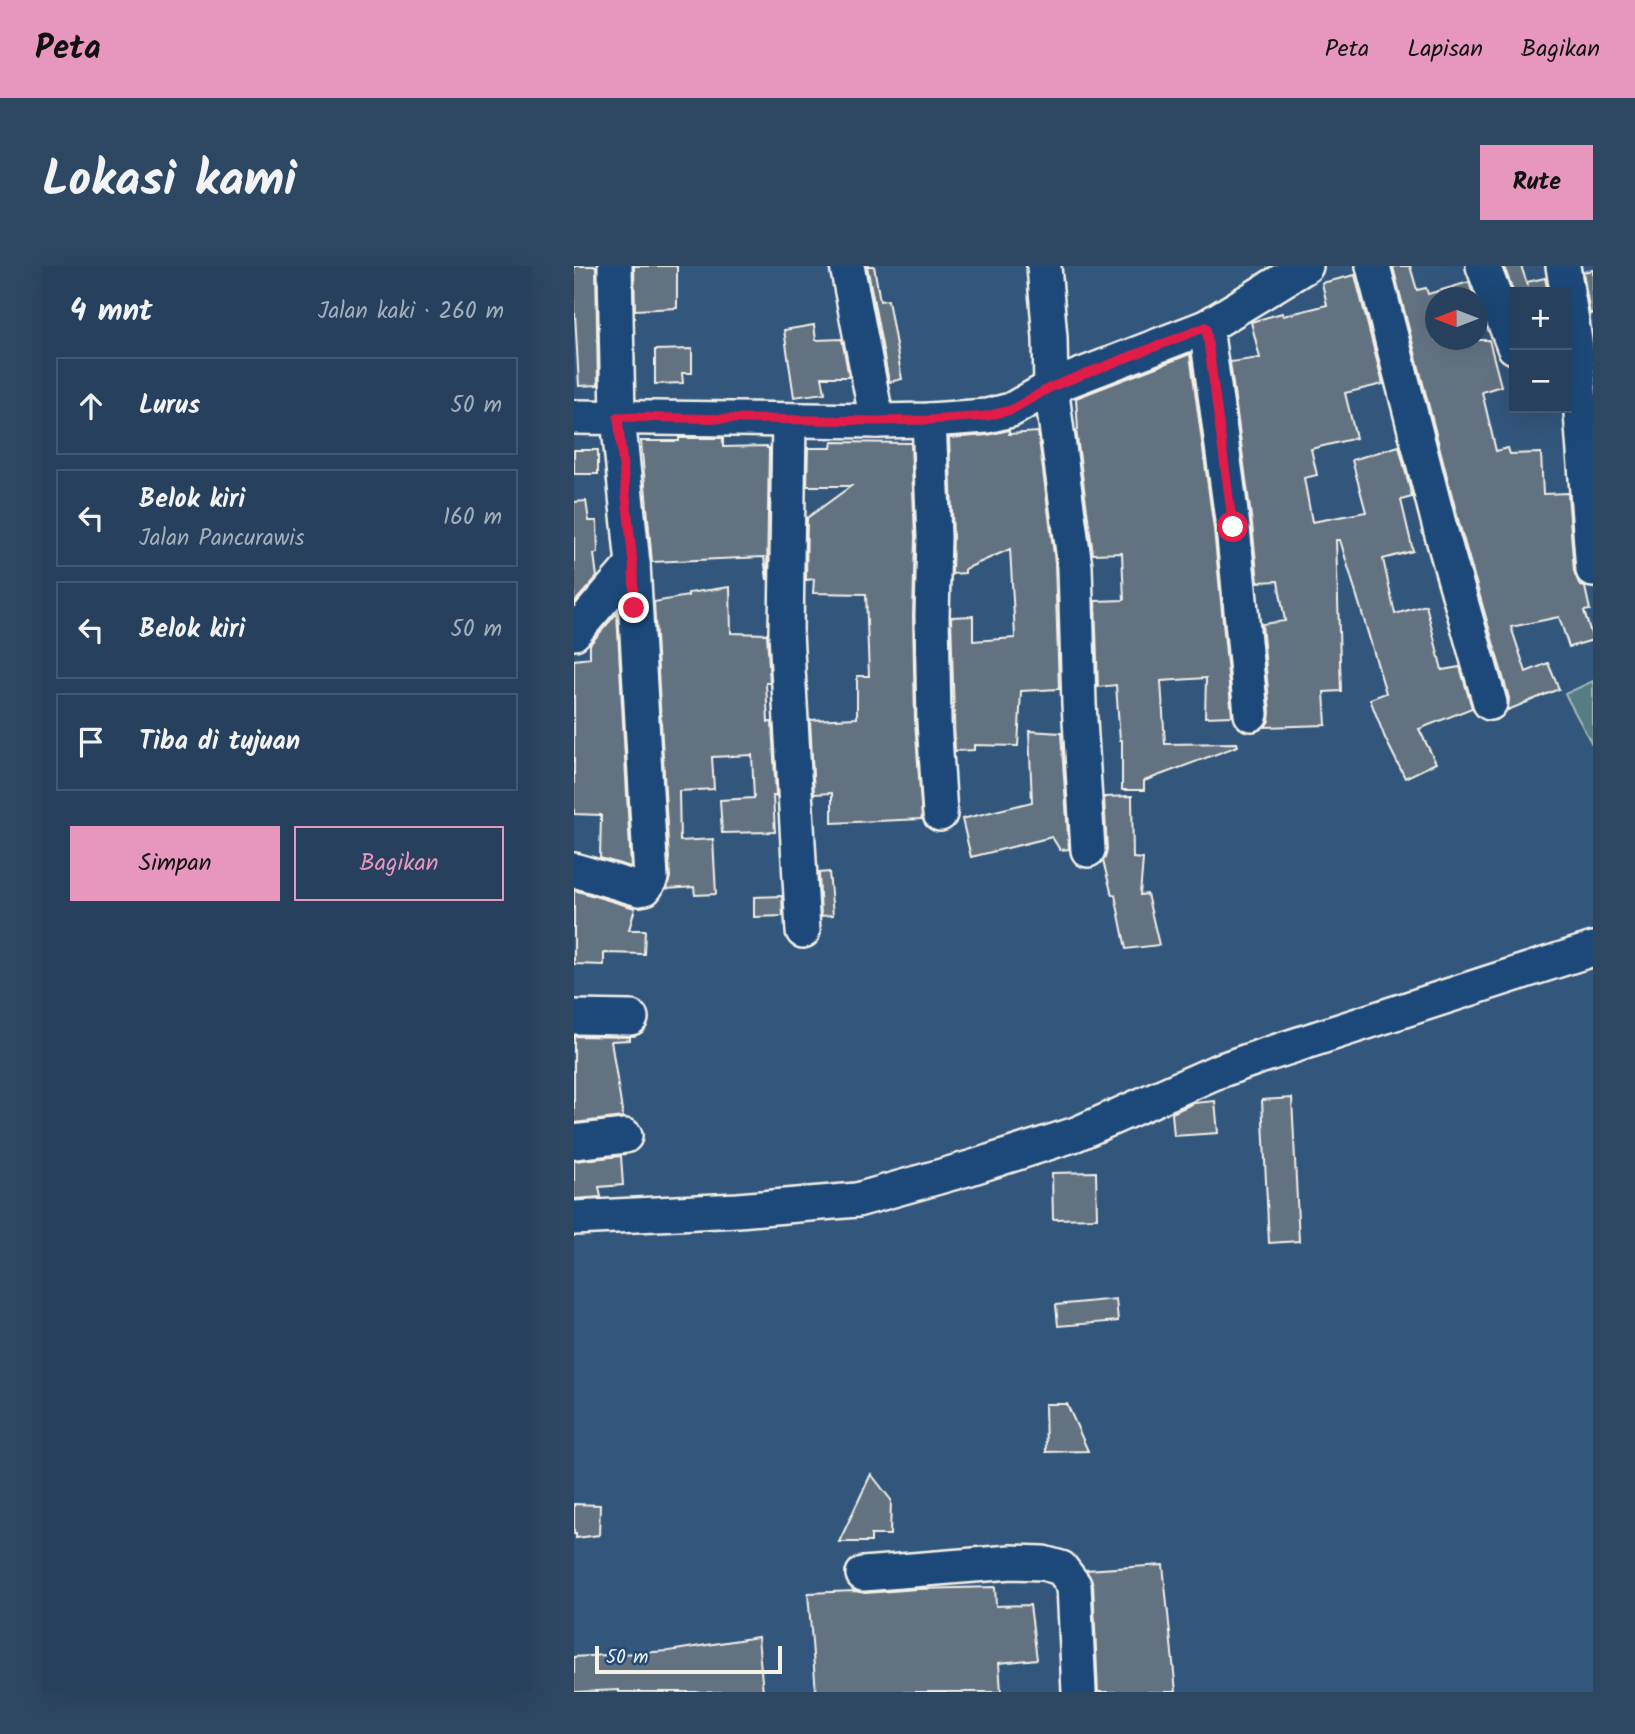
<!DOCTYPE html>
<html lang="id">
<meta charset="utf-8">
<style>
body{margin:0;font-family:Kalam,sans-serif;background:#2e4763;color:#f1f3f6}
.controls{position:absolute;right:21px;top:21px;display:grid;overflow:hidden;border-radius:0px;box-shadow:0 7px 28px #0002}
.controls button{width:63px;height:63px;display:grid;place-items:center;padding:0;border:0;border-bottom:2px solid #425972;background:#26405d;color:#f1f3f6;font:35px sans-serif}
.compass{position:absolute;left:851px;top:21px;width:63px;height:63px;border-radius:50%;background:#26405d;box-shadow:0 7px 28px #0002;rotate:270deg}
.scale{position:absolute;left:21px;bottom:18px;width:187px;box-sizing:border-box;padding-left:7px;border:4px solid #f4f1e8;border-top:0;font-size:19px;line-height:24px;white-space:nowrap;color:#f4f1e8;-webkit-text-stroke:5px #1f4a7a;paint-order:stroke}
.stop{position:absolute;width:21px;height:21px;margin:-16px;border:5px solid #e11d48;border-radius:50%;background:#fff}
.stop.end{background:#e11d48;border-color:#fff;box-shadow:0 2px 7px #0008}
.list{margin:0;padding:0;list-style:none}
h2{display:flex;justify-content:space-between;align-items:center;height:91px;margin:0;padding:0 28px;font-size:30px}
h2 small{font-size:23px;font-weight:400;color:#a4afbc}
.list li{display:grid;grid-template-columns:46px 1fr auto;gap:21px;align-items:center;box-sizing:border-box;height:98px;margin:0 14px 14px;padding:0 14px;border:2px solid #425972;border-radius:0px}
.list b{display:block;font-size:26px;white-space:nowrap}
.list p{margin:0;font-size:23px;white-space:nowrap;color:#a4afbc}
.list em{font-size:23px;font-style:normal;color:#a4afbc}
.actions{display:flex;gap:14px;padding:21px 28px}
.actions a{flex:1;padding:16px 0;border:2px solid #e797bd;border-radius:0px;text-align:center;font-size:24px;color:#e797bd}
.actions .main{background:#e797bd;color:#111}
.icon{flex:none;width:38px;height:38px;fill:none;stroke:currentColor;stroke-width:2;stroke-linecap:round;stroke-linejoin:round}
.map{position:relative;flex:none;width:1019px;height:1426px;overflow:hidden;border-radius:0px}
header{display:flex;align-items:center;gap:42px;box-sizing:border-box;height:98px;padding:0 35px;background:#e797bd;color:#111}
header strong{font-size:33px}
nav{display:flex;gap:38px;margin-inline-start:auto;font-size:24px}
.intro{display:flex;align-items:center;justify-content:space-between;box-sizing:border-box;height:168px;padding:0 42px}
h1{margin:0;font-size:49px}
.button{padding:18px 32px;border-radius:0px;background:#e797bd;color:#111;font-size:24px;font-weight:700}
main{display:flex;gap:42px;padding:0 42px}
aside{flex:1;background:#26405d;border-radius:0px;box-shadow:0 7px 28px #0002}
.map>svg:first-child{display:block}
.green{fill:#577d83;stroke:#a6b7b6;stroke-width:2}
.building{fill:#627281;stroke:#f4f1e8;stroke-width:2}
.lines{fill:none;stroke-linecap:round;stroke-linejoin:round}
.minor-casing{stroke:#f4f1e8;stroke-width:38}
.minor{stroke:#1f4a7a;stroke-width:33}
.route{stroke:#e11d48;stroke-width:9}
</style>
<header>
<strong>Peta</strong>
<nav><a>Peta</a><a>Lapisan</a><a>Bagikan</a></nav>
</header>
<div class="intro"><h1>Lokasi kami</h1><a class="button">Rute</a></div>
<main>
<aside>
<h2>4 mnt<small>Jalan kaki · 260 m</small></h2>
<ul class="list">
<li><svg class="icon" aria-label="ahead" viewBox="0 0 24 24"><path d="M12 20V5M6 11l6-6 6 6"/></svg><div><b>Lurus</b></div><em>50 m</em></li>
<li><svg class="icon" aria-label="left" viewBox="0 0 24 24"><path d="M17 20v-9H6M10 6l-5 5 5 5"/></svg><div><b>Belok kiri</b><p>Jalan Pancurawis</p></div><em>160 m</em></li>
<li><svg class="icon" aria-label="left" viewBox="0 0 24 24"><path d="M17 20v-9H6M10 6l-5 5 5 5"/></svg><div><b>Belok kiri</b></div><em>50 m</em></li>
<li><svg class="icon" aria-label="arrive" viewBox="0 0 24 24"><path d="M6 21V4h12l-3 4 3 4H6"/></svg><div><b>Tiba di tujuan</b></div></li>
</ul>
<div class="actions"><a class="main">Simpan</a><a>Bagikan</a></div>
</aside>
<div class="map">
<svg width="1019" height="1426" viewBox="0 0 1019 1426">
<rect width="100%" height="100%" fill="#33567c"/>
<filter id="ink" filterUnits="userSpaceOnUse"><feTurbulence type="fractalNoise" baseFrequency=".0143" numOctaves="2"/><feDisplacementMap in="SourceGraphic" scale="14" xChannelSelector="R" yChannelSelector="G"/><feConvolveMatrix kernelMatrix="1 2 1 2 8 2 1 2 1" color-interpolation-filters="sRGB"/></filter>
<g filter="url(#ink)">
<polygon class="green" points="1019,415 1019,480 991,428"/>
<g class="building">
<polygon points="0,0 22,0 24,119 5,120 1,48 0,48"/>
<polygon points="60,0 103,0 103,42 61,44"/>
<polygon points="293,0 300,0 306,35 314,34 328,113 315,116"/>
<polygon points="823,0 836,0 843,24 852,22 854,28 895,16 900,32 862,32 862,74 915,74 927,120 908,126 922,185 934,182 936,188 967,187 969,228 994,227 1000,305 1006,320 1011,321 1016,344 1010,345 1019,374 995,381 985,351 937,361 952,406 974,397 985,423 934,444 935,432 885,257 819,1"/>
<polygon points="930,0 947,0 954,20 953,16 971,12 974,26 940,26 940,28"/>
<polygon points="1019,4 1019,47 1016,48 1009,6"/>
<polygon points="781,9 809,118 771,127 782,172 737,183 743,209 730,212 738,256 792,246 778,194 825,180 838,231 827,234 839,285 809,293 821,348 852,339 868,404 886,401 898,442 845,463 862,497 831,512 811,472 796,433 812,427 766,274 762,274 767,425 750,426 752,459 691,461 695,455 696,446 688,358 711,355 704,315 684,316 678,258 656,96 686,92 677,56 708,47 709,50 753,39 748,17"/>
<polygon points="240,59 242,74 268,73 275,111 248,111 251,127 220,131 210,64"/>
<polygon points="118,83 118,107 108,107 109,117 81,118 81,84"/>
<polygon points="616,88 640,263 658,450 631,451 632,412 587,415 591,478 663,477 664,480 570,515 570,524 548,524 548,474 546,474 542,419 524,421 521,335 550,334 548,287 519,288 502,164 504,164 502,132"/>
<polygon points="435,164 435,168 464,166 481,296 485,423 447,425 444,480 400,479 400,484 381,485 377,351 399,350 399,375 441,372 440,351 436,283 391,303 391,307 378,308 379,270 375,172 414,169"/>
<polygon points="105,172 149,172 149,181 193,180 193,182 195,182 193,314 190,291 78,296 67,175 105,175"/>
<polygon points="258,176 337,177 341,271 339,350 341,455 348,553 258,557 258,527 240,528 236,454 283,452 283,410 295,410 292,328 239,327 240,313 232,314 233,252 277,220 233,220 234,182 257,182"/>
<rect x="0" y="184" width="24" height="24"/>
<polygon points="12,235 15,255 23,255 24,287 20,288 23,311 0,337 0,236"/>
<polygon points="156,321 157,367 193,368 196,417 192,417 194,456 198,456 202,530 199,530 201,566 148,567 146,534 180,532 178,489 138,491 140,523 105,525 106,575 139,573 142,628 121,629 120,621 93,623 96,611 80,336 114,330 114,327"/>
<polygon points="43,347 57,601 26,592 27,549 0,548 0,394 16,392 16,378"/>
<polygon points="455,465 487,467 495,583 486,584 478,571 397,591 388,553 458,536"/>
<polygon points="558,530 559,592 569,593 566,629 573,628 585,679 552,683 541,629 538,629 529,595 531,592 533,583 530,531"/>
<polygon points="255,606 259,649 247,650 245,607"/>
<polygon points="0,624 61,642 55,664 71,664 70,688 30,687 30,699 0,698"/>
<polygon points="208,630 209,650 180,651 180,631"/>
<polygon points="0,770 56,771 56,774 37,775 49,851 0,857"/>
<polygon points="718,832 725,975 695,977 688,834"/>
<polygon points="641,835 644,867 600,870 598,847 620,837"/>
<polygon points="47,890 49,919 25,921 27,931 0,933 0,895"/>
<polygon points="522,906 523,952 479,953 478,907"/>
<polygon points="542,1033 544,1055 484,1060 482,1039"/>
<polygon points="471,1138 493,1138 514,1185 472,1186"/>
<polygon points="297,1208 317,1234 316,1269 297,1269 297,1276 265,1276"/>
<polygon points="0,1238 26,1239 25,1269 2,1272 2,1268 0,1268"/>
<polygon points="589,1299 602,1426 524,1426 519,1318 512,1304"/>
<polygon points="421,1321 422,1340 456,1339 463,1393 425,1397 427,1426 242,1426 234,1327 281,1325 291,1327 343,1323"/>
<polygon points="184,1371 189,1426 45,1426 45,1424 0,1426 0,1391 95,1385"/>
</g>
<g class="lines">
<defs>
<g id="minor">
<polyline points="273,0 303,155"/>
<polyline points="470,0 476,72 477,121 501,301 505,438 514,584"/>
<polyline points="799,0 866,262 916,437"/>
<polyline points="909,0 940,81"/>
<polyline points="989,0 1002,81 1019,304"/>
<polyline points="632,61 659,261 677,448"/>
<polyline points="0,151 303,155 355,154 413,150 437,144 477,121 632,61 732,0"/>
<polyline points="215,154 212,367 229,665"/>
<polyline points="355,154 360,271 358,350 360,455 366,548"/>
<polyline points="0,367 59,298"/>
<polyline points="0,604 65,623 71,622 77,612 59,298 44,151 41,0"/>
<polyline points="0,751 57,752"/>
<polyline points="0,876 51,870"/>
<polyline points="0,952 164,944 283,934 396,902 502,868 642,806 685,791 1019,683"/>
<polyline points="289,1308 437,1296 469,1297 487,1302 500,1319 505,1426"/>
</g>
</defs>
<use href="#minor" class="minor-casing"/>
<use href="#minor" class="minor"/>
</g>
</g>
<g class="lines" filter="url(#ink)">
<polyline class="route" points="60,342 59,298 44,151 303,155 355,154 412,150 437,144 477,121 632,61 659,261"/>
</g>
</svg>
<div class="controls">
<button>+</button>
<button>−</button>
</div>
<svg class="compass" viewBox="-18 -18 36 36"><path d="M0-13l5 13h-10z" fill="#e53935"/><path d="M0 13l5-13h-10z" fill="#a4afbc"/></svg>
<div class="scale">50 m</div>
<div class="stop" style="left:659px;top:261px"></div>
<div class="stop end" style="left:60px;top:342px"></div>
</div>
</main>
